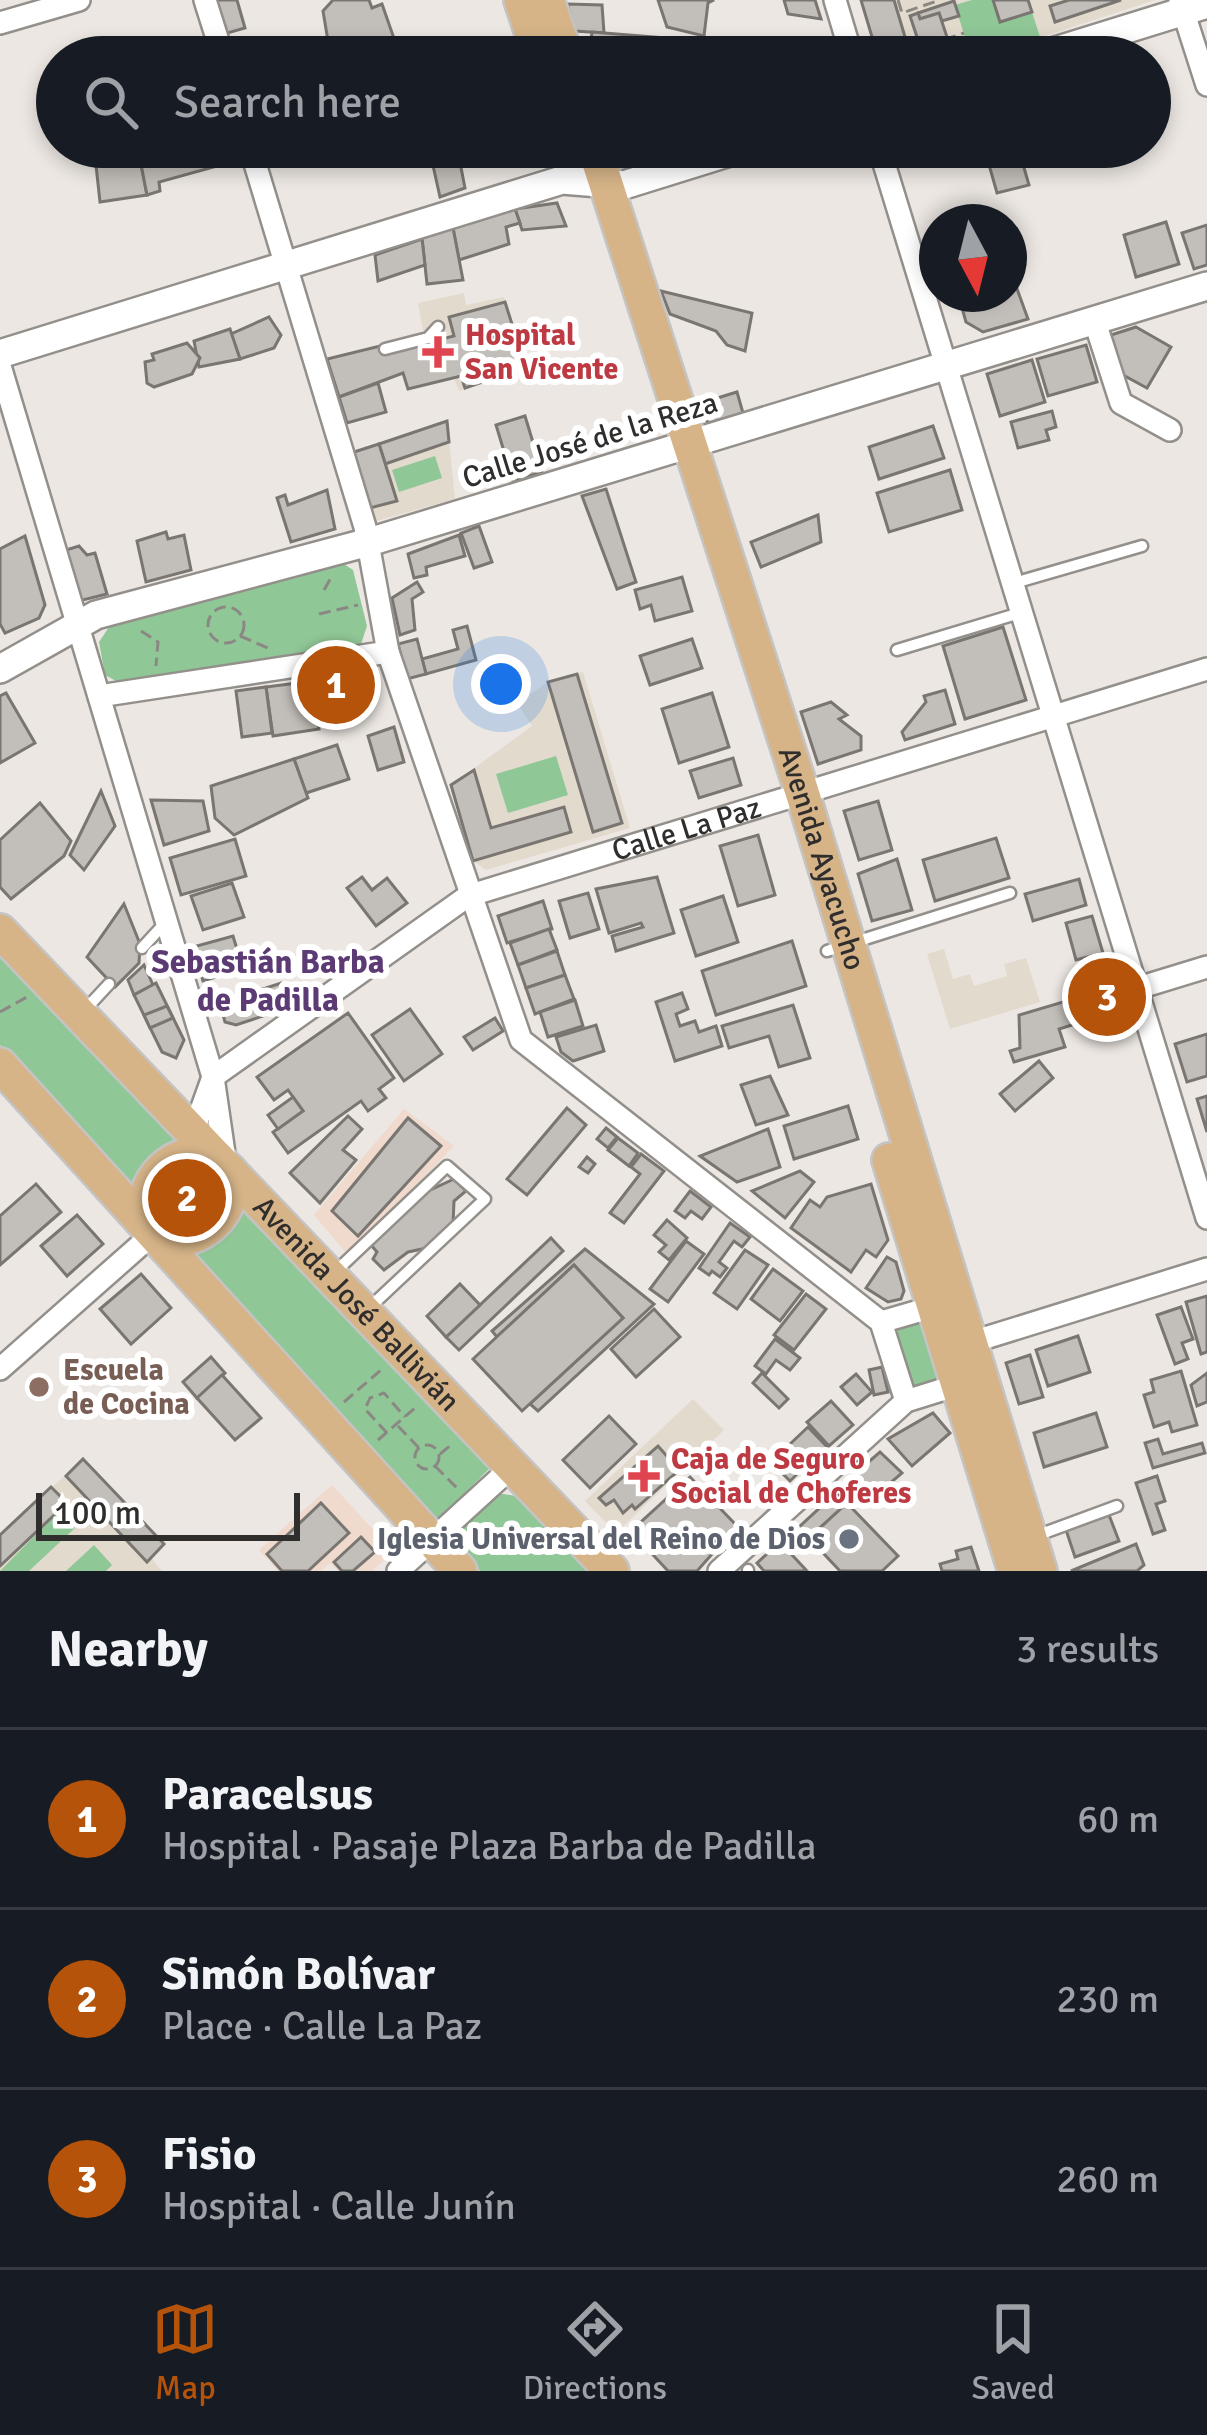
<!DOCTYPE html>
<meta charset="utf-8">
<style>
body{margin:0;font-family:Signika,sans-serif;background:#242831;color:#f1f3f6}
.compass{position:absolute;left:919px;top:204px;width:108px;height:108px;border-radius:50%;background:#171b24;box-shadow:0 6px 18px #0003;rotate:173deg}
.scale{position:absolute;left:36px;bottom:30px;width:264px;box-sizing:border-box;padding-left:12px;border:6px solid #302e2c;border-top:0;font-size:33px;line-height:42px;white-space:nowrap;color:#302e2c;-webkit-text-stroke:9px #fff;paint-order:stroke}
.you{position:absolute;left:501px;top:684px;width:42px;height:42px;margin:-30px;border:9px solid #fff;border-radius:50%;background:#1a73e8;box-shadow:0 0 0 18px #1a73e833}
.badge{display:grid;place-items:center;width:78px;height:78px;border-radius:50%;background:#b45309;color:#fff;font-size:39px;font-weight:700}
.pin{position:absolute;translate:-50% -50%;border:6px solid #fff;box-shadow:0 3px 12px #0006}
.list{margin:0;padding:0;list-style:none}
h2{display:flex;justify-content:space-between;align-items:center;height:156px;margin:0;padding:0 48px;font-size:51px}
h2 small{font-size:39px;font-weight:400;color:#9ea1a6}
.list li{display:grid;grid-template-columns:78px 1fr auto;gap:36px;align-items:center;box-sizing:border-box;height:180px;padding:0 48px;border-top:3px solid #363941}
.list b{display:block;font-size:45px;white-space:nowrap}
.list p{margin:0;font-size:39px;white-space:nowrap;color:#9ea1a6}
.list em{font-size:39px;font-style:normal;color:#9ea1a6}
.icon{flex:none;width:66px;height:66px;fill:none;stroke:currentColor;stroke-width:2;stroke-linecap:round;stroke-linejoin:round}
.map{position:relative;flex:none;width:1207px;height:1571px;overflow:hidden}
.search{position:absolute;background:#171b24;box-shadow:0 6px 18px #0003;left:36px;right:36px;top:36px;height:132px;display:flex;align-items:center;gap:30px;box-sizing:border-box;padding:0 42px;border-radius:66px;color:#9ea1a6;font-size:45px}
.sheet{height:696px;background:#171b24}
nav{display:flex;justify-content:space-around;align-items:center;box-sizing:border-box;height:168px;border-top:3px solid #363941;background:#171b24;font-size:33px;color:#9ea1a6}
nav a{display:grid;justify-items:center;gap:6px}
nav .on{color:#b45309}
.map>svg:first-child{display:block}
.commercial{fill:#f0d9cd}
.built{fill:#e3dace}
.green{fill:#90c797}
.building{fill:#c2beb9;stroke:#797570;stroke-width:3}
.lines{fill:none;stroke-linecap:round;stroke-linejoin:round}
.service-casing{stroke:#938f8a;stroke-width:15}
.minor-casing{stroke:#938f8a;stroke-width:26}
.secondary-casing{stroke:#938f8a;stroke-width:32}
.primary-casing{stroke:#c5c4c4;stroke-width:38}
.path{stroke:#8b8884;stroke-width:3;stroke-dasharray:12 6;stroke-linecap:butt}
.service{stroke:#fff;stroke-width:10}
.minor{stroke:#fff;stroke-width:21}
.secondary{stroke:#fff;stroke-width:27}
.primary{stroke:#d6b488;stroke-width:33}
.health-dot{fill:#e0444e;stroke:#fff;stroke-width:4.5}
.education-dot{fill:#8d6e63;stroke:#fff;stroke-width:4.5}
.worship-dot{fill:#6b7280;stroke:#fff;stroke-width:4.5}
.labels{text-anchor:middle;stroke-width:12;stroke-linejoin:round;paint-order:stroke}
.health-label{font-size:30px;font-weight:bold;fill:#be3a42;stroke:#fff;text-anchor:start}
.street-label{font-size:30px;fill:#302e2c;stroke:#fff}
.education-label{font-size:30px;font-weight:bold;fill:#785e54;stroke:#fff;text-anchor:start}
.worship-label{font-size:30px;font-weight:bold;fill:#5b616d;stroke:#fff;text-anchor:end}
.neighbourhood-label{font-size:33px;font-weight:bold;fill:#5c3b75;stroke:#fff}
</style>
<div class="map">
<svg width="1207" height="1571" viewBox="0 0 1207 1571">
<rect width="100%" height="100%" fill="#ece7e2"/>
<g class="commercial">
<polygon points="404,1109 454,1146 348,1255 314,1215"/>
<polygon points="332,1485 389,1547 387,1557 372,1571 338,1571 330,1563 321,1571 278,1571 259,1550"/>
</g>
<g class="built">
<polygon points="861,0 1155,0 980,57 878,57"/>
<polygon points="464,293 466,305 504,297 526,368 459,391 454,378 408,389 402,374 339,397 327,359 424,335 418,303"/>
<polygon points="447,421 455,499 376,521 354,452"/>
<polygon points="583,672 630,828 486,870 473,861 451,785 532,726 517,703 548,682"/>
<polygon points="944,949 953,979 970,974 974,986 1007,976 1004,964 1026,958 1040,1002 950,1029 927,954"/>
<polygon points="693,1399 724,1430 616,1533 585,1501"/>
<polygon points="83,1459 164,1544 151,1558 162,1571 0,1571 0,1535"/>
</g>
<g class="green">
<polygon points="972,0 993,0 1001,22 1032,12 1040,37 971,57 955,5"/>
<polygon points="435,456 442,478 399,492 392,470"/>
<polygon points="341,562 353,570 367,626 360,647 127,687 105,675 99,642 111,624"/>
<polygon points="556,756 568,795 508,813 496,774"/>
<polygon points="0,948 178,1140 132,1183 0,1045"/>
<polygon points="184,1169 207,1171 219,1193 192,1226 169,1226 160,1218 156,1198"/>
<polygon points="246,1206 489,1469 436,1522 193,1257"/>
<polygon points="919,1320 928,1327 940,1378 917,1388 910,1385 894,1341 901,1324"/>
<polygon points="496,1493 517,1496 589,1571 480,1571 451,1538"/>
<polygon points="59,1511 75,1528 29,1571 0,1571"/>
<polygon points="94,1545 112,1565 106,1571 66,1571"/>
</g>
<g class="building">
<polygon points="215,0 237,0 245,28 224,34"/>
<polygon points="333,0 369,0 372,8 382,4 398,50 372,57 367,42 330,53 323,11"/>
<polygon points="658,0 714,0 708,3 704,36 667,27"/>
<polygon points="784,0 815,0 821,19 788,14"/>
<polygon points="861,0 894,0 911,57 878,57"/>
<polygon points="993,0 1028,0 1032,12 1000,22"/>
<polygon points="1069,0 1121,0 1055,22 1050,6"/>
<polygon points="954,1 959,16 942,21 939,13 920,19 918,13"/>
<polygon points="567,4 602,5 604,33 575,31"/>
<polygon points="918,13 920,19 939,13 947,37 920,46 910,16"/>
<polygon points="592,32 677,39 677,57 585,57 579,39 591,40"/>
<polygon points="94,147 149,147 152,156 140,159 147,195 100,202"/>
<polygon points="149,147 182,147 152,156"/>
<polygon points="182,147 223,147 228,163 159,182 160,191 147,195 140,159"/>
<polygon points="438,147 457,147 465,188 440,197 430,152"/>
<polygon points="617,147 672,147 673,151 623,165"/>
<polygon points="984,147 1018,147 1029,185 997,193"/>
<polygon points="557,203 566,226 522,230 515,209"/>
<polygon points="515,209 520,223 506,227 509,244 459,260 453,228"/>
<polygon points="1166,222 1179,264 1136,277 1124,235"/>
<polygon points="1207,225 1207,265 1194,269 1182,233"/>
<polygon points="453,228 463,280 427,284 422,238"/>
<polygon points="422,239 425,265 378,281 375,255"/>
<polygon points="1009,267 1028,319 983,332 966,322 958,294 1009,294"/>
<polygon points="661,291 752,313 745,351 727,345 716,331 670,314"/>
<polygon points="505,302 524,362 489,372 491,379 465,388 461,376 408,389 403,373 339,397 327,359 384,345 386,353 454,336 449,317"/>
<polygon points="269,317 281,335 274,348 240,359 231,334"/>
<polygon points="1136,327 1171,347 1147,388 1123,375 1111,335"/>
<polygon points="230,329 240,359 199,367 194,341"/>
<polygon points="187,343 200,358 192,374 154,387 147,383 145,362 154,360 152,354"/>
<polygon points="1086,345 1097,382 1048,396 1037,359"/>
<polygon points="1032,360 1045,402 1000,416 987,374"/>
<polygon points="378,383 386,412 347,423 339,397"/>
<polygon points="737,392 743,413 708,424 701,403"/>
<polygon points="1052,411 1056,427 1046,430 1049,440 1018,448 1011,422"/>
<polygon points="525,416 542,472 513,481 496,425"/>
<polygon points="447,421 449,442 385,464 379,444"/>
<polygon points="933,426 944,458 879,479 869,447"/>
<polygon points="379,444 397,501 370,508 354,452"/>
<polygon points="950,470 962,510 889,532 877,493"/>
<polygon points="606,489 636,582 617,589 582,496"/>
<polygon points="327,490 335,529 291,542 277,498 285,495 288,505"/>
<polygon points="818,515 821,542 761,567 751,542"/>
<polygon points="479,526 492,562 474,568 461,533"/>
<polygon points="166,532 168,539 184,535 191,570 146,582 137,541"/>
<polygon points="459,535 465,556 426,567 427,575 414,578 408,554"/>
<polygon points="25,536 45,605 39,618 5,633 0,624 0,549"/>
<polygon points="79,546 87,555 95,553 107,594 83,600 76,595 63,551"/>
<polygon points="682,577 692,611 655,621 651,605 640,609 635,590"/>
<polygon points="417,582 423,592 412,599 415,630 400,635 392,598"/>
<polygon points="467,626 476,660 426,674 422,659 458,649 453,630"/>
<polygon points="1003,627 1026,700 965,719 943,646"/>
<polygon points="417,639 426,674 407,679 398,644"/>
<polygon points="692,639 702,668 650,685 640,656"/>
<polygon points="577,674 622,823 593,832 548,682"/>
<polygon points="313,681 319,729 273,736 266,687"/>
<polygon points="266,687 272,733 242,737 236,691"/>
<polygon points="945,690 955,724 905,740 902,732 926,702 924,696"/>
<polygon points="6,693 35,743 0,763 0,696"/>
<polygon points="712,693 729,747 679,763 662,709"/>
<polygon points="831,702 847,715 839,719 861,736 861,750 818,764 801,712"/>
<polygon points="394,727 404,762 378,770 368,736"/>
<polygon points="337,745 349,779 306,793 294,759"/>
<polygon points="733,758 741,785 699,798 690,771"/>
<polygon points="294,759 308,798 234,835 215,818 211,786"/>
<polygon points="474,770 491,828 564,807 571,832 473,861 451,785"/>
<polygon points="101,791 115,826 84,870 70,855"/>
<polygon points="151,800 203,801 209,831 164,845"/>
<polygon points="878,801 892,850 859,860 844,811"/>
<polygon points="40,803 71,841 64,856 11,899 0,887 0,840"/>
<polygon points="758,835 775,895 738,906 720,846"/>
<polygon points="996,838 1009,878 935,901 923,860"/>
<polygon points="235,839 246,876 181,895 170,858"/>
<polygon points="897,859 912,910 872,921 858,874"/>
<polygon points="362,877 372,890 387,878 407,903 376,926 347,888"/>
<polygon points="657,877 674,933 616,951 612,936 643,927 641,923 609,933 596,889"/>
<polygon points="1079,879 1086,905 1033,921 1025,894"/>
<polygon points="232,883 244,917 203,930 191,896"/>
<polygon points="588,893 599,929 570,938 559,901"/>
<polygon points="723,896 738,942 696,956 681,910"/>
<polygon points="543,901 552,929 507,943 498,916"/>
<polygon points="124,904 140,944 139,963 115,987 87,957"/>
<polygon points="1092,916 1103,953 1076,960 1066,923"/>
<polygon points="549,929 557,950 518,965 510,943"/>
<polygon points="233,936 243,969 203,981 193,947"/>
<polygon points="792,941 806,986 716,1015 702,971"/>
<polygon points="557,951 565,975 526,988 518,965"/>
<polygon points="144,965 153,985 134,995 128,980"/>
<polygon points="565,975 574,999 535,1014 526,988"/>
<polygon points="156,983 184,1040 176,1058 162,1052 134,995"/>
<polygon points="281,983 290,1007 236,1025 225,1022 220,1003"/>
<polygon points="1110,988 1117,1011 1059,1029 1065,1047 1014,1062 1010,1051 1020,1048 1019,1015"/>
<polygon points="682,993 688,1009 676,1014 680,1026 695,1021 699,1032 716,1026 722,1046 675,1061 656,1002"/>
<polygon points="575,1000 583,1026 548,1037 540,1012"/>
<polygon points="793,1005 810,1058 779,1067 769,1036 729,1048 722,1026"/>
<polygon points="167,1006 173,1018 150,1028 144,1015"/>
<polygon points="410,1009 442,1054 404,1081 372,1035"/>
<polygon points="348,1013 394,1078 379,1089 386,1098 368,1111 361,1101 288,1153 273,1132 303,1111 288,1090 274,1100 257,1077"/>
<polygon points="495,1018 503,1031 473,1050 464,1037"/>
<polygon points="596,1025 604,1051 573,1061 561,1052 556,1037"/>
<polygon points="1207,1034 1207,1076 1187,1082 1175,1044"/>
<polygon points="1039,1061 1053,1078 1015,1111 1000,1094"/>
<polygon points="770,1076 788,1115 756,1125 741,1085"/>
<polygon points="1207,1096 1207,1132 1197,1099"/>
<polygon points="293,1097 303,1111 278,1129 268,1115"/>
<polygon points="848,1106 858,1139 794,1159 784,1126"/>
<polygon points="567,1108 586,1125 527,1195 507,1179"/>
<polygon points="348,1116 362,1129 343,1150 356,1160 320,1203 290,1173"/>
<polygon points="408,1118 441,1146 358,1236 332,1211"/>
<polygon points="606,1128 617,1137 608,1148 597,1139"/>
<polygon points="768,1129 780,1167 737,1182 700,1156"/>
<polygon points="618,1138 638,1153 629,1166 608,1150"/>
<polygon points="641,1154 664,1171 624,1223 610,1213 640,1174 631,1167"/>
<polygon points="587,1157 595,1164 588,1173 579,1167"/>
<polygon points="800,1171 814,1182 785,1218 752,1191"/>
<polygon points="454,1179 466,1191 454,1201 453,1224 427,1248 408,1252 384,1270 373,1259 377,1252 371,1245 426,1192"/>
<polygon points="36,1184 61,1212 0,1265 0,1216"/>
<polygon points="871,1184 888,1240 876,1257 866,1250 851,1272 791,1228 810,1200 820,1207 827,1197"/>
<polygon points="690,1191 711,1207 702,1219 691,1211 685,1218 675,1211"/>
<polygon points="77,1215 103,1244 67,1276 41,1246"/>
<polygon points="667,1220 687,1238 669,1260 659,1252 666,1245 654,1235"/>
<polygon points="730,1223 750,1237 742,1247 734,1241 719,1262 727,1268 720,1277 712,1271 709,1275 699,1268"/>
<polygon points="551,1238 563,1251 459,1350 446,1337"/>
<polygon points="686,1241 704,1254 668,1302 650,1289"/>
<polygon points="585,1249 654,1304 538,1411 530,1404 623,1318 574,1265 497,1337 492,1331"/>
<polygon points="745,1250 768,1265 737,1309 714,1293"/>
<polygon points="887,1257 896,1262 904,1291 901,1299 888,1302 866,1288"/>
<polygon points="574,1265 623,1318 522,1411 473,1359"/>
<polygon points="773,1269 803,1291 780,1321 751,1299"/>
<polygon points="141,1274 171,1308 131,1344 100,1309"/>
<polygon points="460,1284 480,1305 446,1337 427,1316"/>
<polygon points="806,1294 826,1309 794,1350 774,1335"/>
<polygon points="1207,1296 1207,1352 1201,1354 1186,1302"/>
<polygon points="1181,1307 1193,1339 1182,1343 1188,1359 1175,1364 1157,1315"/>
<polygon points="654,1309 680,1337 636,1377 611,1349"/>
<polygon points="1078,1336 1090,1372 1048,1386 1036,1350"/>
<polygon points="775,1339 800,1358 790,1370 776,1360 766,1374 755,1366"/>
<polygon points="1030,1355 1043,1397 1019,1404 1006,1363"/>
<polygon points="211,1357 225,1373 197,1398 183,1382"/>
<polygon points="882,1367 888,1392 874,1395 869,1370"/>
<polygon points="1181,1371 1197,1425 1172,1432 1169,1422 1154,1427 1144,1395 1154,1392 1151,1380"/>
<polygon points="762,1373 788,1399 779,1408 753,1383"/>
<polygon points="1207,1373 1207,1402 1197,1406 1191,1385"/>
<polygon points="856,1374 872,1392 857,1405 841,1387"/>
<polygon points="222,1375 261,1418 235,1440 197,1398"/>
<polygon points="831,1401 853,1425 829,1446 807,1422"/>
<polygon points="933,1413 950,1433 912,1466 888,1439"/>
<polygon points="1096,1413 1107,1447 1044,1467 1034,1433"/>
<polygon points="609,1416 636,1444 590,1488 563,1460"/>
<polygon points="808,1427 831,1451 822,1460 817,1455 790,1481 771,1462"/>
<polygon points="1158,1439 1163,1454 1202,1443 1205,1453 1153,1468 1145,1443"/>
<polygon points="658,1446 679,1470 635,1509 632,1505 623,1513 614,1500 606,1505 599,1498"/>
<polygon points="880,1452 902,1473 873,1498 850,1478"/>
<polygon points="83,1459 164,1544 147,1562 66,1476"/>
<polygon points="1157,1476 1165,1501 1156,1504 1165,1530 1153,1534 1136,1483"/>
<polygon points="690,1477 737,1526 697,1571 668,1571 631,1531"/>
<polygon points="51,1487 67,1503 0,1566 0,1535"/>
<polygon points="837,1492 847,1503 809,1538 799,1527"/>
<polygon points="321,1503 349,1533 308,1571 282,1571 267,1554"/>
<polygon points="847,1503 898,1556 882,1571 840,1571 809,1538"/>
<polygon points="1109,1515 1119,1541 1075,1557 1066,1530"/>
<polygon points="361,1537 375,1552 353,1571 342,1571 334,1562"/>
<polygon points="780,1542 807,1571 764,1571 757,1563"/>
<polygon points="1136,1544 1144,1565 1137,1571 1071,1571"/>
<polygon points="971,1547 979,1571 942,1571 940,1564 958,1559 956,1551"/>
</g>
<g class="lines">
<defs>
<g id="service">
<polyline points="483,57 533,45"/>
<polyline points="385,349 428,338 438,327"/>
<polyline points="1014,583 1142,546"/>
<polyline points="897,650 1023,612"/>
<polyline points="142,948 165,923"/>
<polyline points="827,951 1010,893"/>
<polyline points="82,1013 109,984"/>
<polyline points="334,1273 447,1166 485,1199 369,1308"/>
<polyline points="1033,1537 1117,1506"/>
<polyline points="748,1571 748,1570"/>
</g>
<g id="minor">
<polyline points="205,0 223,57"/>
<polyline points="835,0 852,57"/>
<polyline points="1180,1 1207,85"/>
<polyline points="0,23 79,0"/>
<polyline points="250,147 365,527 388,652 521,1040 881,1322 906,1401"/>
<polyline points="879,147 1207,1218"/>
<polyline points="1094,319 1121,403 1170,430"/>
<polyline points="0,366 213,1077 226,1167"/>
<polyline points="99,696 388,652"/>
<polyline points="1135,989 1207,967"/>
<path id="s1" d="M191,1138l22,-61 255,-181 739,-227"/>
<polyline points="881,1322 943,1304"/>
<polyline points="969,1343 1207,1269"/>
<polyline points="0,1369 154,1233"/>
<polyline points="398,1571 513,1466"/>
<polyline points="719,1571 906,1401 967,1382"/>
</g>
<g id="secondary">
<polyline points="1036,57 1207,4"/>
<polyline points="0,354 562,180 624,185 746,147"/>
<polyline points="0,669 96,615 369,542 1207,286"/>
</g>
<g id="primary">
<polyline points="521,0 540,57"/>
<polyline points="547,0 566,57"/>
<path id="s2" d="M594,147l208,645 238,779"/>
<path id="s3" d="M0,931l612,640"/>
<polyline points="0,1065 460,1571"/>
<polyline points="889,1160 1015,1571"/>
<path d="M147,1225c-11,-43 28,-84 71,-66"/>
<path d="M159,1239c42,8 79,-26 71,-68"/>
</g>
</defs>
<use href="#service" class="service-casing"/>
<use href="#minor" class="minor-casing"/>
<use href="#secondary" class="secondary-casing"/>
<use href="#primary" class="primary-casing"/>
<g class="path">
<polyline points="898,0 902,13 940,0"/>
<polyline points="910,51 964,33"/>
<polyline points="324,590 332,576"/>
<circle cx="226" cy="625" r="18"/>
<polyline points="319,614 358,605"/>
<polyline points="141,631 158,642 156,666"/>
<polyline points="240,636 268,648"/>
<polyline points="0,1012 27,997"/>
<polyline points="344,1402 382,1369"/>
<polyline points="398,1426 420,1449"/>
<polyline points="387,1433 365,1409 370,1398 384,1393 405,1417"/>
<polyline points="378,1440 416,1407"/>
<circle cx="427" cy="1457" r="12"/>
<polyline points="440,1454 452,1444"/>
<polyline points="435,1466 457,1488"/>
</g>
<use href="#service" class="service"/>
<use href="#minor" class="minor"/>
<use href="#secondary" class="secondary"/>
<use href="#primary" class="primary"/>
</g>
<g class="health-dot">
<path d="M432 334h12v12h12v12h-12v12h-12v-12h-12v-12h12z"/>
<path d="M638 1458h12v12h12v12h-12v12h-12v-12h-12v-12h12z"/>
</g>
<circle class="education-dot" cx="39" cy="1387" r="12"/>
<circle class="worship-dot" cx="849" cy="1539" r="12"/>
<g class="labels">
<g class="health-label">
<text x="465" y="345">Hospital<tspan x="465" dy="34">San Vicente</tspan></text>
<text x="671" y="1469">Caja de Seguro<tspan x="671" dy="34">Social de Choferes</tspan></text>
</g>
<g class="street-label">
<text transform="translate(590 440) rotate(-17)" y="10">Calle José de la Reza</text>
<text dy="10" stroke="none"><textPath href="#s1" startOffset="606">Calle La Paz</textPath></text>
<text dy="10" stroke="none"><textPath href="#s2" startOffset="747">Avenida Ayacucho</textPath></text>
<text dy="10" stroke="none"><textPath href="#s3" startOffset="516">Avenida José Ballivián</textPath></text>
</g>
<g class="education-label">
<text x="63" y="1380">Escuela<tspan x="63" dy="34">de Cocina</tspan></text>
</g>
<g class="worship-label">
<text x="825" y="1549">Iglesia Universal del Reino de Dios</text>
</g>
<g class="neighbourhood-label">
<text x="268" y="973">Sebastián Barba<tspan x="268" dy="38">de Padilla</tspan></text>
</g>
</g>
</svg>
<svg class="compass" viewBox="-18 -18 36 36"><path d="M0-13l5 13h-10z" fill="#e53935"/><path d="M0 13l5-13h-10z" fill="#9ea1a6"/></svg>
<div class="scale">100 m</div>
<div class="you"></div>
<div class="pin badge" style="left:336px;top:685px">1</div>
<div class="pin badge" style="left:187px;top:1198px">2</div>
<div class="pin badge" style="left:1107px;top:997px">3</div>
<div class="search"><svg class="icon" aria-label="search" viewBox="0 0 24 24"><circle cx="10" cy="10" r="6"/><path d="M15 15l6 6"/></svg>Search here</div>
</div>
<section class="sheet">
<h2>Nearby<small>3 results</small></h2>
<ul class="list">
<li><span class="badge">1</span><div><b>Paracelsus</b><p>Hospital · Pasaje Plaza Barba de Padilla</p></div><em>60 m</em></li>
<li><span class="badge">2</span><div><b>Simón Bolívar</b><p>Place · Calle La Paz</p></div><em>230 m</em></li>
<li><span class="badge">3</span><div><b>Fisio</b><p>Hospital · Calle Junín</p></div><em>260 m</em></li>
</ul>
</section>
<nav>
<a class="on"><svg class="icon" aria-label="map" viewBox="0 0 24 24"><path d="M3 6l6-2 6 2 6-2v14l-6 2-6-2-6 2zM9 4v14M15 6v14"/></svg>Map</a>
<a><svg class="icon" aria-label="directions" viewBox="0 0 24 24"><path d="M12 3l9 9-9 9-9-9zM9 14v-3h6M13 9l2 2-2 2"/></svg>Directions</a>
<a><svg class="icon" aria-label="saved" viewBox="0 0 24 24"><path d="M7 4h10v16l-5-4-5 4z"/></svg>Saved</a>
</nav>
